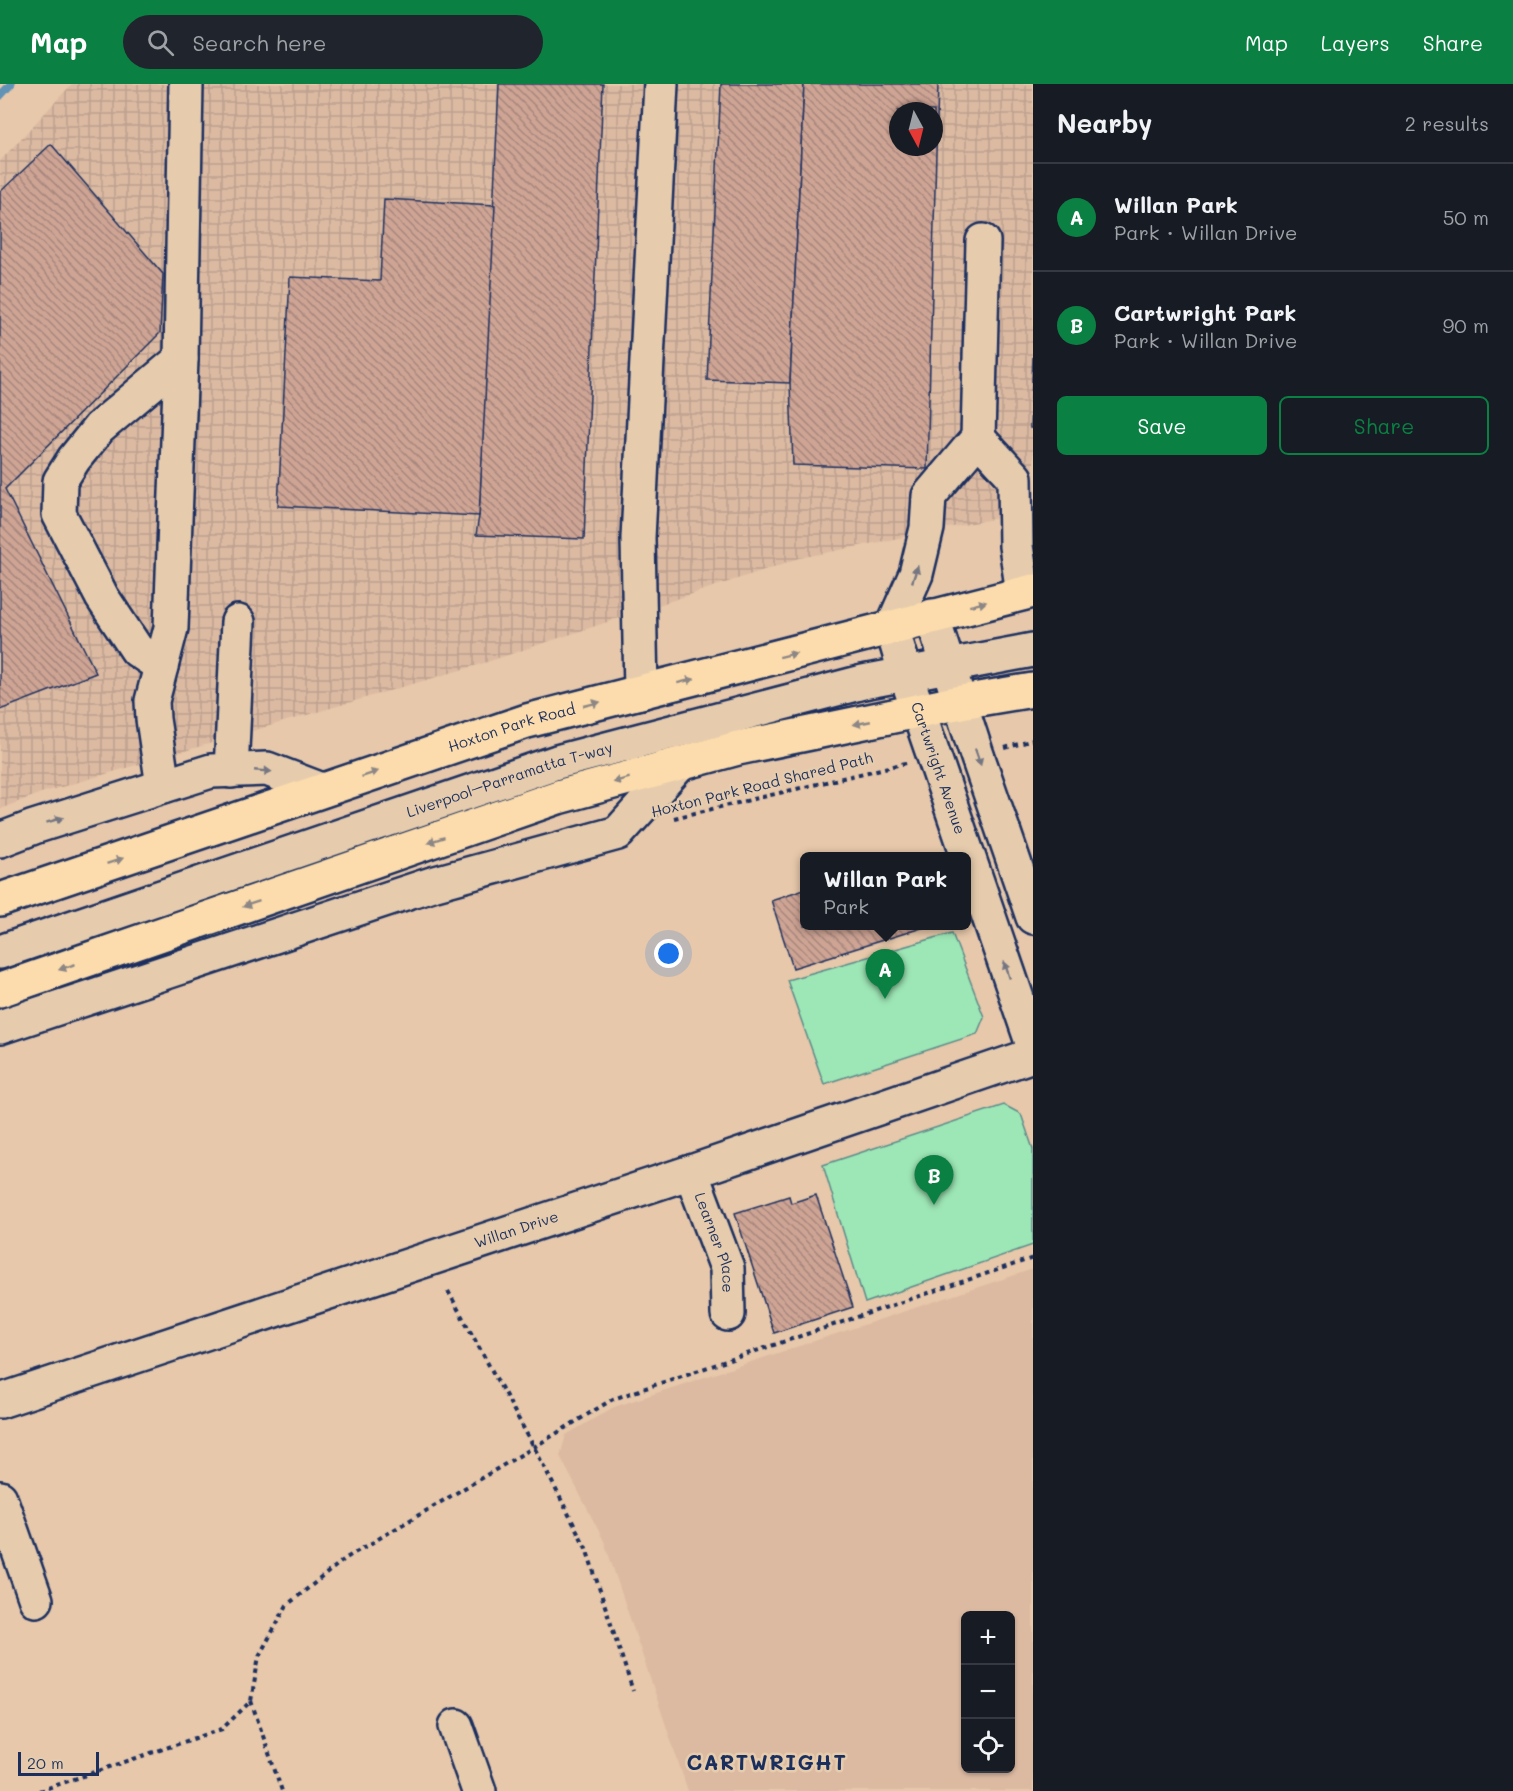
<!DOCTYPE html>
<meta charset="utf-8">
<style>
body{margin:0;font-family:Mali,sans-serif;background:#20242c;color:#f1f3f6}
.controls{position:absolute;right:18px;bottom:18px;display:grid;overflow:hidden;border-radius:9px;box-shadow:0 2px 4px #0004}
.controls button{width:54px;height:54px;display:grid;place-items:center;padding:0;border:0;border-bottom:2px solid #363941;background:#171b24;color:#f1f3f6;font:30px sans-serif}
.compass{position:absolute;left:889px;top:18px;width:54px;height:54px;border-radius:50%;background:#171b24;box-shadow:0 2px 4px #0004;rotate:173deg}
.scale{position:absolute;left:18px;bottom:15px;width:81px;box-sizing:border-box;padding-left:6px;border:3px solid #1b2f5e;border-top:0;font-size:16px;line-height:21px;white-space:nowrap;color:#1b2f5e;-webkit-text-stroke:4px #e6ccad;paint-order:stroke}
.you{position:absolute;left:669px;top:870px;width:21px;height:21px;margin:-15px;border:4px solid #fff;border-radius:50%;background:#1a73e8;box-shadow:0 0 0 9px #1a73e833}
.badge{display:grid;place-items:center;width:39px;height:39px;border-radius:50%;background:#0b8043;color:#fff;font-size:20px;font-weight:700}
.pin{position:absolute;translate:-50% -50px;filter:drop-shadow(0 2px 3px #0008)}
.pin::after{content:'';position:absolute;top:32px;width:21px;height:18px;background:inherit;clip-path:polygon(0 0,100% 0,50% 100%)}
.popup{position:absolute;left:800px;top:768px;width:171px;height:78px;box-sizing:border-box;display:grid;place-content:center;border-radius:9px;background:#171b24;filter:drop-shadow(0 2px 4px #0005);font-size:20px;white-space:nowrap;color:#9ea1a6}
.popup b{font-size:22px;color:#f1f3f6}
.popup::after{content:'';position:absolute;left:50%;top:100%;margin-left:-12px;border:12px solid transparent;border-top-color:#171b24}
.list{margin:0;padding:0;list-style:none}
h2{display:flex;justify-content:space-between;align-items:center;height:78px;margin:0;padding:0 24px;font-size:26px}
h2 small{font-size:20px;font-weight:400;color:#9ea1a6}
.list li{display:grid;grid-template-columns:39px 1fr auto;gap:18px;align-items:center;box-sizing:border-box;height:108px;padding:0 24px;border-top:2px solid #363941}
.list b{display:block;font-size:22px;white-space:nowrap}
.list p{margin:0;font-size:20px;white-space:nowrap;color:#9ea1a6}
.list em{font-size:20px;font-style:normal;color:#9ea1a6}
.actions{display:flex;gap:12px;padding:18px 24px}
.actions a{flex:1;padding:14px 0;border:2px solid #0b8043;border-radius:9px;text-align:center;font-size:21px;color:#0b8043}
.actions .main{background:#0b8043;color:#fff}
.icon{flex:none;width:33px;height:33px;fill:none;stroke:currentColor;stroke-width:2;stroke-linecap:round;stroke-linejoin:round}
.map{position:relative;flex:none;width:1033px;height:1707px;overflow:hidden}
header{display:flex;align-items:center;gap:36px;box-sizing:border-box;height:84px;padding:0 30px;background:#0b8043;color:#fff}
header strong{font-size:28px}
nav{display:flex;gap:33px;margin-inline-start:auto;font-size:21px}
.search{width:420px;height:54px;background:#20242c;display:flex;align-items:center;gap:15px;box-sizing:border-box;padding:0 21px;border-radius:33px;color:#9ea1a6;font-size:22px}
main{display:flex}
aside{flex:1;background:#171b24}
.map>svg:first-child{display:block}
</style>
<header>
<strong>Map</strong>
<div class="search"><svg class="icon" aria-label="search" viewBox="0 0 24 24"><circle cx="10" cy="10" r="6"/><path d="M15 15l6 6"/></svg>Search here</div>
<nav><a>Map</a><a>Layers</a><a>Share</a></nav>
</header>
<main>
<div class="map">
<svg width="1033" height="1707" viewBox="0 0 1033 1707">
<defs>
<pattern id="industrial-grid" width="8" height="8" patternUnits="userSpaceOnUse" patternTransform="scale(1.5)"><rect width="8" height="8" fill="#dcbaa2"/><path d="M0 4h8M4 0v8" fill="none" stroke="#bca08e"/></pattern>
<pattern id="building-back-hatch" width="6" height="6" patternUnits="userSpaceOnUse" patternTransform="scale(1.5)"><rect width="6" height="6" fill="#cea494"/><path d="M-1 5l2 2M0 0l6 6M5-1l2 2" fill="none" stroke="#a6867c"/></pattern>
</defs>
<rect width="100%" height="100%" fill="#e7c8aa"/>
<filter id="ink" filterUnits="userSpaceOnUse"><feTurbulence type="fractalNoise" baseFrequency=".0167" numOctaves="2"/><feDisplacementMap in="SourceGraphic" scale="12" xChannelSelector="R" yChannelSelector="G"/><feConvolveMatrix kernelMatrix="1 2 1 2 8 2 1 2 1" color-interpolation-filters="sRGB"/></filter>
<g filter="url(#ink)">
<path fill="#dcbaa2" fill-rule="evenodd" d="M1033,1185V1707H688L604,1457L560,1372L566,1351L614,1323ZM966,1532H1010V1684H966Z"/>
<path fill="url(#industrial-grid)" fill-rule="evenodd" d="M72,0H1033V427L800,474L481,580L41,709L0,725V77ZM898,27H934V63H898Z"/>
<g fill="#9de6b5" stroke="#5c8a8a" stroke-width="1.5">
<path d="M952,849L984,933L977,950L824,1000L787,896Z"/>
<path d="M1004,1021L1021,1030L1033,1065V1161L865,1219L823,1081Z"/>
</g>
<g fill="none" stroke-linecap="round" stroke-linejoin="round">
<path stroke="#6193b6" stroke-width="8" d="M0,12L11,0"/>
</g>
<g fill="url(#building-back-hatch)" stroke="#1b2f5e" stroke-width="1.5" fill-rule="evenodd">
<path d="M499,0H603L584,455L476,451L479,432Z"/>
<path d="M721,0H804L790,299L707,296Z"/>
<path d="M804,0H938L927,385L793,381L790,299ZM898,27H934V63H898Z"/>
<path d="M51,60L163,190L160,249L5,405L96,589L0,626V108Z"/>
<path d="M384,115L495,121L479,432L278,422L290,193L380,197Z"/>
<path d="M1033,272V344H1030Z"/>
<path d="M804,805V842H928L793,884L771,816Z"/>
<path d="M816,1111L853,1223L774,1249L735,1129L789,1112L791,1119Z"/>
</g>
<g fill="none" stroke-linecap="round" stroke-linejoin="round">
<defs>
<g id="minor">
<path d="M978,354L983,157"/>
<path id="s1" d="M1023,509L1016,462L1015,394L978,354L929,412L927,444L916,490L892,544L906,591L1033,961"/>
<path d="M932,532L976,668L1033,833"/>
<path d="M161,582L137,566L102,513L59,430L60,397L74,375L99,344L181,275"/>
<path d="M641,608L638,454L661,0"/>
<path d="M231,687L238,538"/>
<path d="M163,702L153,635L152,617L171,544L181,275L186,0"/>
<path d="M0,756L34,743L211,687L267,685L322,706"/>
<path id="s2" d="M0,868L557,678L863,598L1033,566"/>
<path d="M0,943L432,800L618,749L680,680"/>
<path id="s3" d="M691,1088L727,1184L728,1230"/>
<path id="s4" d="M0,1317L691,1088L1033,971"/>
<path d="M0,1414L36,1516"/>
<path d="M456,1642L479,1707"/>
</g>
<g id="major">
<path id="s5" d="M0,816L527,637L1033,507"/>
<path d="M0,906L558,713L738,664L961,618L1033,606"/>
</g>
</defs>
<use href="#minor" stroke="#1b2f5e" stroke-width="38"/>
<use href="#major" stroke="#1b2f5e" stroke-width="38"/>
<g stroke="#1b2f5e" stroke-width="4" stroke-dasharray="4.5 4.5" stroke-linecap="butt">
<path d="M1005,664L1033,656"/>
<path d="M674,734L906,679"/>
<path d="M448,1207L534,1363L586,1464L633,1607"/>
<path d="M251,1617L282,1707"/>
<path d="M39,1707L222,1645L251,1617L259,1572L287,1521L346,1474L534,1363L613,1315L1033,1174"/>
</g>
<use href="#minor" stroke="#e6ccad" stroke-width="33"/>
<use href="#major" stroke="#fcdcac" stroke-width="33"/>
</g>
<defs><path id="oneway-solid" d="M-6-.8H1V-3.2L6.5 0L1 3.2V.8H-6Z" transform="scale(1.5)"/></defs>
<g fill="#767682">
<use href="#oneway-solid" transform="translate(915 490) rotate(-71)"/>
<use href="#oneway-solid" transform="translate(978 673) rotate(71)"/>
<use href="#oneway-solid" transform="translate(263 687) rotate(5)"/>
<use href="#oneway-solid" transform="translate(55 736) rotate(-17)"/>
<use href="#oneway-solid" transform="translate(1007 886) rotate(-109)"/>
</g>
<g fill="#8c8685">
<use href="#oneway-solid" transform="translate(978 520) rotate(-14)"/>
<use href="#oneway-solid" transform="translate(788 571) rotate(-14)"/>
<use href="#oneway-solid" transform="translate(686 597) rotate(-14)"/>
<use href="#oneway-solid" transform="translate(592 620) rotate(-14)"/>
<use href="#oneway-solid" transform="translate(862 639) rotate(169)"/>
<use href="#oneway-solid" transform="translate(370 690) rotate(-19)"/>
<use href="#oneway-solid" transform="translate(621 696) rotate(165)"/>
<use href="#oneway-solid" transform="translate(436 756) rotate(161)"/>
<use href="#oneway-solid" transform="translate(115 777) rotate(-19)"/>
<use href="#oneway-solid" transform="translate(251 820) rotate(161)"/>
<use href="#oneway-solid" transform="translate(67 883) rotate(161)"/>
</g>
</g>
<g text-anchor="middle" stroke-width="5" stroke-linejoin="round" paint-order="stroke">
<g font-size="15" fill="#1b2f5e" stroke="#e6ccad">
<text dy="5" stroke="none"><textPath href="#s5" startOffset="540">Hoxton Park Road</textPath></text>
<text dy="5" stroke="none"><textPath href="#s1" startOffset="532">Cartwright Avenue</textPath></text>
<text dy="5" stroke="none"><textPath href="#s2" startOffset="538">Liverpool–Parramatta T-way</textPath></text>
<text transform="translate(762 701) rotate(-14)" y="5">Hoxton Park Road Shared Path</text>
<text dy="5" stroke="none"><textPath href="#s4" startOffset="544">Willan Drive</textPath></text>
<text dy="5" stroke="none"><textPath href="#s3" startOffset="75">Learner Place</textPath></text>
</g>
<g font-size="21" font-weight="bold" letter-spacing="1.5" fill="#1b2f5e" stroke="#e6ccad">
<text x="767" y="1686">CARTWRIGHT</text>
</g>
</g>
</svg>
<div class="controls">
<button>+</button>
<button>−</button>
<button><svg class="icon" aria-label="locate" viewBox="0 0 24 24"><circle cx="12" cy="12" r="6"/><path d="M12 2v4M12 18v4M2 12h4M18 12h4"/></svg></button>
</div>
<svg class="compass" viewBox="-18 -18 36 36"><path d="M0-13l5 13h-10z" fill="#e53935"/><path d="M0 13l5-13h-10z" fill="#9ea1a6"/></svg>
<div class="scale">20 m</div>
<div class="you"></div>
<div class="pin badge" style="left:885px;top:915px">A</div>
<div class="popup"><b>Willan Park</b>Park</div>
<div class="pin badge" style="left:934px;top:1121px">B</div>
</div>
<aside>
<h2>Nearby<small>2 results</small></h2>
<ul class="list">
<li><span class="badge">A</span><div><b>Willan Park</b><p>Park · Willan Drive</p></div><em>50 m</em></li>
<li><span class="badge">B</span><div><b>Cartwright Park</b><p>Park · Willan Drive</p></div><em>90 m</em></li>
</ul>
<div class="actions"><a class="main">Save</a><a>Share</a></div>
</aside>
</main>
